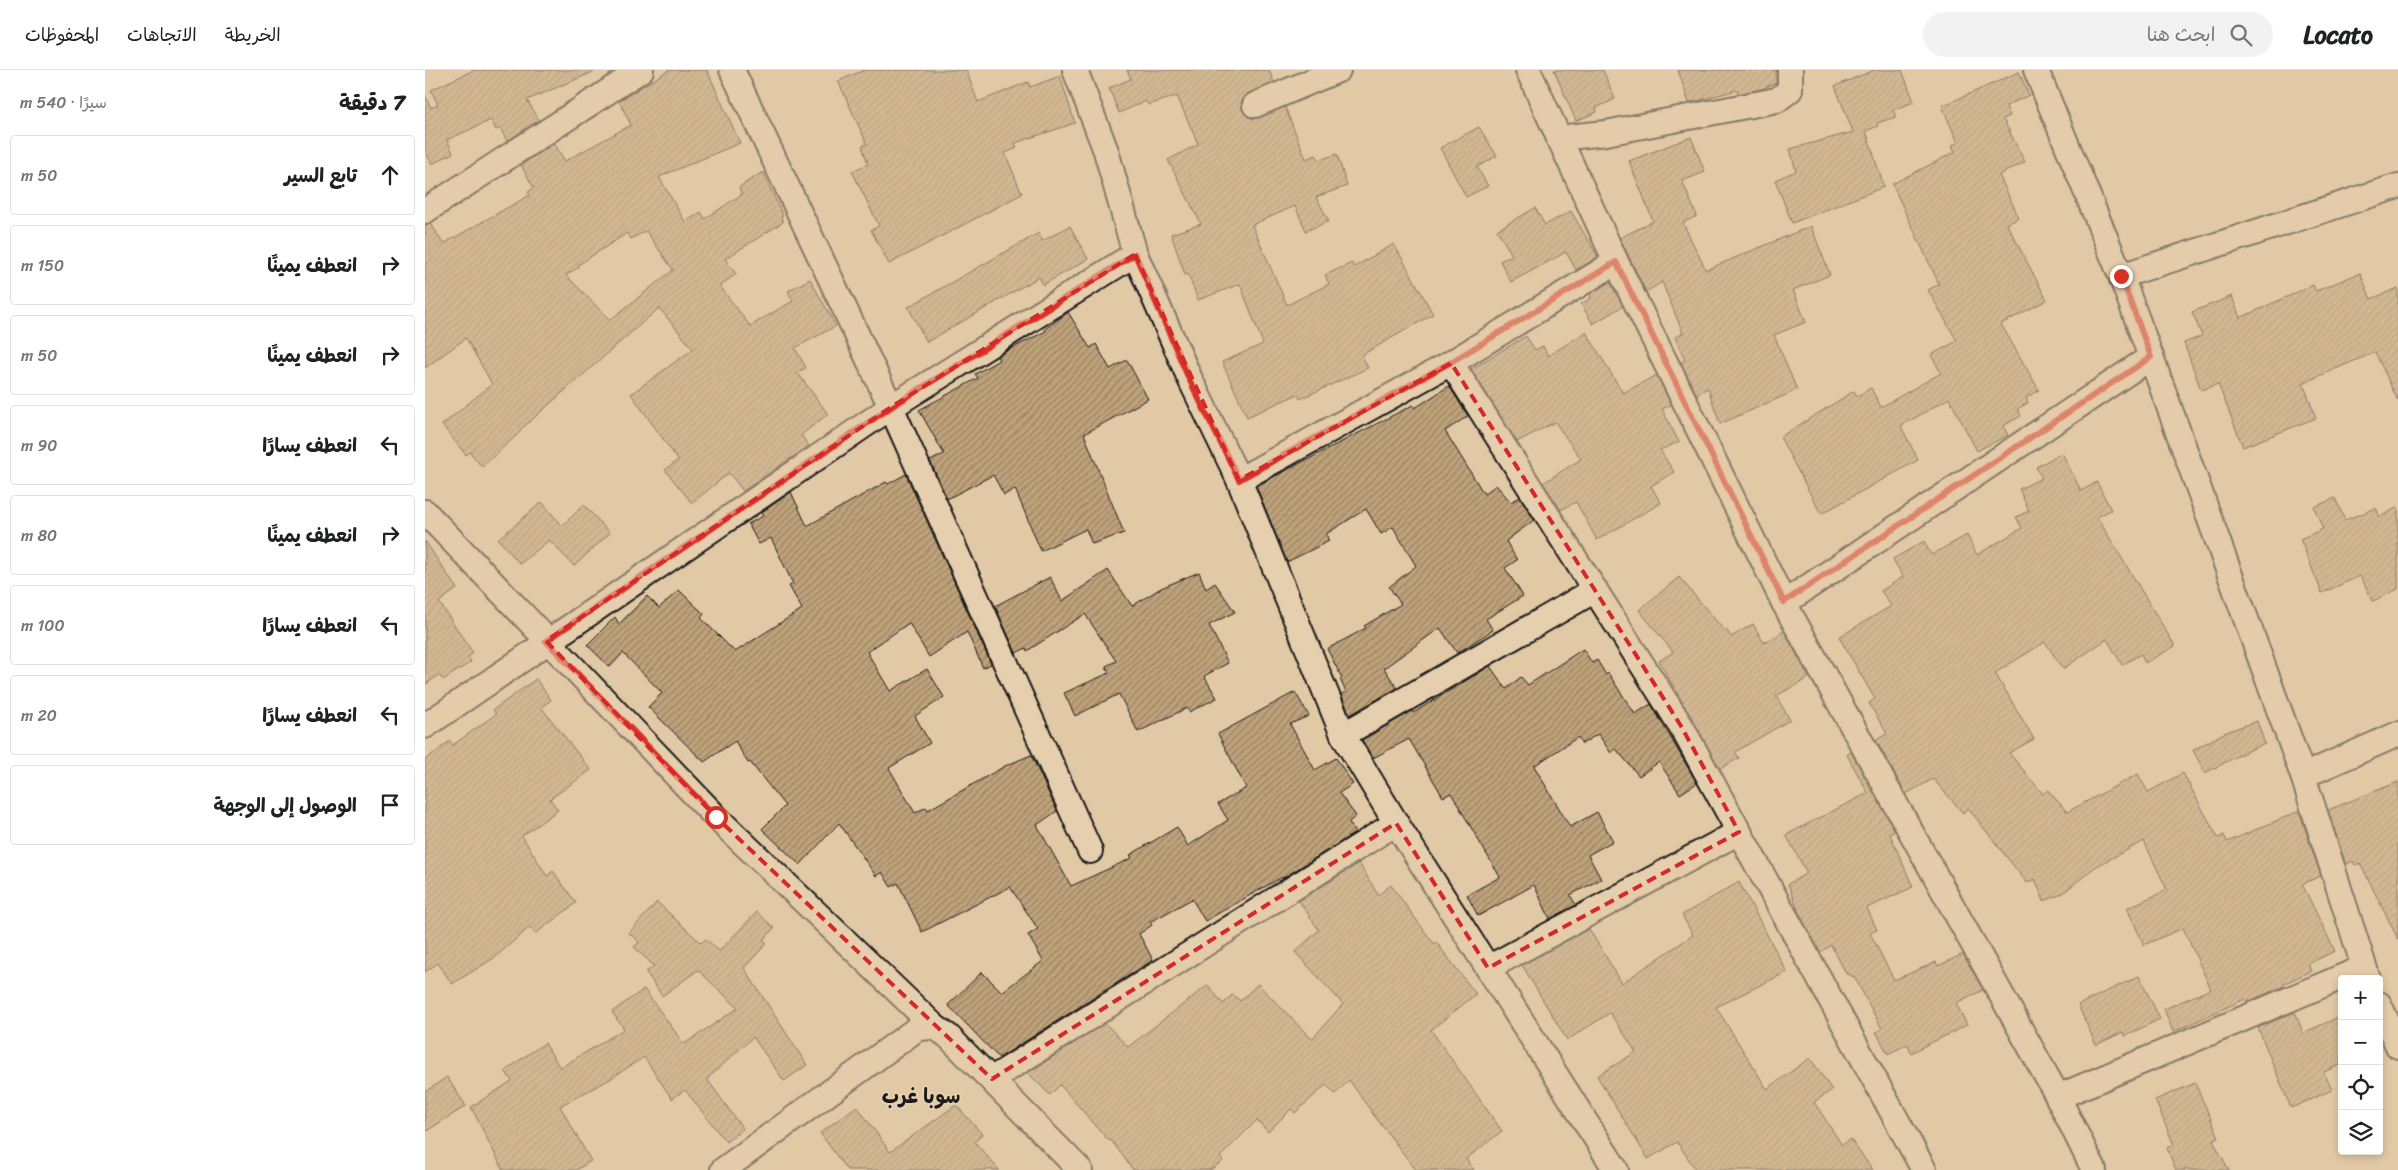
<!DOCTYPE html>
<html lang="ar">
<meta charset="utf-8">
<style>
body{margin:0;font-family:Sriracha,"Playpen Sans Arabic",sans-serif;background:#f2f2f2;color:#202124;direction:rtl}
.controls{position:absolute;right:15px;bottom:15px;display:grid;overflow:hidden;border-radius:5px;box-shadow:0 2px 8px #0003}
.controls button{width:45px;height:45px;display:grid;place-items:center;padding:0;border:0;border-bottom:1px solid #e0e0e0;background:#fff;color:#202124;font:25px sans-serif}
.stop{position:absolute;width:15px;height:15px;margin:-11px;border:4px solid #d93025;border-radius:50%;background:#fff}
.stop.end{background:#d93025;border-color:#fff;box-shadow:0 1px 5px #0008}
.list{margin:0;padding:0;list-style:none}
h2{display:flex;justify-content:space-between;align-items:center;height:65px;margin:0;padding:0 20px;font-size:21px}
h2 small{font-size:16px;font-weight:400;color:#757577}
.list li{display:grid;grid-template-columns:32px 1fr auto;gap:15px;align-items:center;box-sizing:border-box;height:80px;margin:0 10px 10px;padding:0 10px;border:1px solid #e0e0e0;border-radius:5px}
.list b{display:block;font-size:19px;white-space:nowrap}
.list em{font-size:16px;font-style:normal;color:#757577}
.icon{flex:none;width:28px;height:28px;fill:none;stroke:currentColor;stroke-width:2;stroke-linecap:round;stroke-linejoin:round}
.map{position:relative;flex:none;width:1973px;height:1100px;overflow:hidden;direction:ltr}
header{display:flex;align-items:center;gap:30px;box-sizing:border-box;height:70px;padding:0 25px;background:#fff;border-bottom:1px solid #e0e0e0}
header strong{font-size:24px}
nav{display:flex;gap:28px;margin-inline-start:auto;font-size:18px}
.search{width:350px;height:45px;background:#f2f2f2;display:flex;align-items:center;gap:12px;box-sizing:border-box;padding:0 18px;border-radius:28px;color:#757577;font-size:19px}
main{display:flex}
aside{flex:1;background:#fff}
.map>svg:first-child{display:block}
</style>
<header>
<strong>Locato</strong>
<div class="search"><svg class="icon" aria-label="search" viewBox="0 0 24 24"><circle cx="10" cy="10" r="6"/><path d="M15 15l6 6"/></svg>ابحث هنا</div>
<nav><a>الخريطة</a><a>الاتجاهات</a><a>المحفوظات</a></nav>
</header>
<main>
<div class="map">
<svg width="1973" height="1100" viewBox="0 0 1973 1100">
<defs>
<pattern id="building-hatch" width="6" height="6" patternUnits="userSpaceOnUse" patternTransform="scale(1.25)"><rect width="6" height="6" fill="#bea27a"/><path d="M-1 1l2-2M0 6l6-6M5 7l2-2" fill="none" stroke="#9a8363"/></pattern>
</defs>
<rect width="100%" height="100%" fill="#e2c9a6"/>
<filter id="ink" filterUnits="userSpaceOnUse"><feTurbulence type="fractalNoise" baseFrequency=".02" numOctaves="2"/><feDisplacementMap in="SourceGraphic" scale="10" xChannelSelector="R" yChannelSelector="G"/><feConvolveMatrix kernelMatrix="1 2 1 2 8 2 1 2 1" color-interpolation-filters="sRGB"/></filter>
<g filter="url(#ink)">
<g fill="url(#building-hatch)" stroke="#1c1c1c" fill-rule="evenodd">
<path d="M49,0H173L102,30L114,50L82,71L75,58L71,60L66,50L22,70L28,83L7,94L0,81V25L6,38L13,35L6,20Z"/>
<path d="M244,0H282L315,73L234,107L260,152L276,142L280,149L317,124L314,117L338,102L358,146L356,147L358,152L300,189L311,204L295,216L325,256L368,231L363,221L385,209L411,256L370,278L381,298L372,302L403,344L376,365L384,376L318,421L304,403L267,433L240,400L253,390L206,324L268,279L234,238L95,360L96,361L57,397L45,382L41,385L17,355L67,314L41,268L0,298V155L6,153L18,174L105,125L103,122L109,118L96,95L129,73L140,91L206,55L194,31ZM221,161L248,200L185,250L141,205L154,197L153,195L202,163L206,169Z"/>
<path d="M440,0H541L553,32L603,12L605,17L635,6L650,53L590,73L592,78L580,83L597,124L464,194L446,160L454,156L427,101L443,94L437,76L442,74L413,11Z"/>
<path d="M702,0H844L849,12L819,26L816,33L818,41L822,46L829,49L860,37L881,89L891,85L894,90L912,84L922,116L891,127L904,151L881,161L870,136L827,155L862,235L904,214L900,205L927,193L929,197L969,174L1008,244L937,285L943,298L875,329L873,324L822,347L797,292L838,274L815,214L773,230L763,204L760,205L746,164L776,154L743,90L773,74L752,26L723,35L721,31L694,43L684,18L706,9Z"/>
<path d="M1129,0H1178L1190,29L1171,38L1172,42L1151,51Z"/>
<path d="M1253,0H1351V13L1336,19L1313,24L1312,20L1264,33Z"/>
<path d="M1450,0H1477L1489,32L1468,40L1471,47L1452,53L1453,56L1441,61L1459,117L1367,153L1350,110L1371,101L1365,79L1428,62L1410,16Z"/>
<path d="M1594,2L1604,25L1581,36L1585,46L1578,49L1600,92L1574,105L1594,148L1582,154L1622,230L1576,254L1614,320L1601,328L1603,333L1592,339L1596,346L1578,356L1583,365L1552,381L1524,328L1476,356L1493,390L1396,444L1355,367L1429,321L1432,326L1446,318L1456,337L1516,303L1506,285L1532,271L1503,220L1514,214L1467,114L1530,82L1527,75L1533,73L1517,36Z"/>
<path d="M1054,57L1072,86L1052,97L1063,116L1041,127L1015,78Z"/>
<path d="M1266,67L1280,102L1257,111L1272,146L1258,153L1281,200L1386,156L1405,205L1368,220L1381,252L1349,265L1372,320L1295,354L1283,318L1271,324L1256,292L1260,290L1250,267L1258,263L1237,212L1221,222L1195,168L1228,151L1204,91Z"/>
<path d="M1110,138L1120,155L1146,141L1173,187L1151,200L1141,182L1086,212L1075,191L1087,185L1072,160Z"/>
<path d="M645,156L663,189L618,215L614,207L502,272L483,237L614,163L617,171Z"/>
<path d="M1935,203L1946,229L1973,218V331L1950,282L1878,313L1891,348L1818,377L1793,314L1776,320L1759,273L1777,266L1767,242L1807,226L1815,248L1888,215L1891,221Z"/>
<path d="M1185,212L1198,236L1168,254L1156,234L1166,228L1165,224Z"/>
<path d="M643,242L665,278L671,274L685,299L702,290L723,329L659,364L699,463L667,474L661,459L616,481L590,419L579,425L568,405L522,429L505,391L519,384L494,340L553,308L550,304L574,290L572,286L621,261L620,259Z"/>
<path d="M1161,262L1198,323L1232,305L1246,335L1237,339L1254,372L1235,380L1249,402L1226,416L1236,433L1172,470L1151,432L1136,440L1118,413L1156,389L1130,352L1092,372L1046,299L1101,266L1110,280L1118,276L1123,286Z"/>
<path d="M1024,316L1043,346L1020,361L1059,424L1071,415L1086,432L1095,427L1109,450L1081,471L1092,490L1080,498L1098,526L1061,549L1068,560L1032,583L1015,558L959,598L972,618L925,645L916,624L921,622L915,609L917,608L902,579L941,558L939,556L976,534L964,517L991,496L968,457L956,464L941,439L901,464L904,471L862,492L831,416L988,335L990,338Z"/>
<path d="M1637,383L1656,421L1672,412L1686,440L1672,447L1750,576L1720,593L1716,584L1697,595L1682,569L1638,599L1620,572L1570,603L1609,669L1584,683L1618,724L1623,720L1642,742L1713,704L1723,722L1758,703L1793,768L1799,765L1802,772L1874,741L1896,806L1877,814L1910,881L1883,894L1886,901L1858,914L1859,916L1822,932L1820,929L1748,962L1739,939L1786,919L1758,858L1719,875L1702,838L1742,820L1719,771L1670,797L1637,824L1619,831L1610,809L1602,813L1543,738L1538,743L1508,709L1481,724L1451,670L1462,664L1444,633L1450,629L1414,567L1466,536L1456,521L1478,507L1468,489L1499,471L1506,485L1542,465L1552,485L1597,458L1591,447L1604,441L1594,419L1617,408L1611,397Z"/>
<path d="M481,404L566,594L558,598L542,562L504,587L484,553L442,582L465,621L502,599L519,627L490,646L505,673L464,698L490,743L501,737L503,740L580,696L606,685L632,741L612,755L646,816L707,788L705,785L752,757L763,776L803,750L793,734L821,718L793,664L870,622L884,646L865,654L890,700L911,688L928,714L914,723L931,746L924,752L930,763L858,808L857,807L780,851L767,829L725,852L727,855L714,864L728,890L574,988L523,935L557,902L577,922L618,891L603,865L613,859L585,817L497,862L473,813L466,817L457,802L451,806L414,753L375,795L337,759L360,736L325,692L323,693L310,671L279,692L223,637L237,623L198,583L185,597L162,575L190,547L194,554L222,526L234,538L254,520L279,544L276,548L310,582L377,539L364,516L368,514L346,468L334,474L323,454L338,446L336,443L366,422L382,456L461,412L463,414Z"/>
<path d="M1910,428L1920,450L1951,438L1955,447L1973,437V519L1948,531L1935,506L1897,523L1875,469L1898,459L1889,437Z"/>
<path d="M117,432L137,456L159,435L185,463L149,496L124,470L95,494L73,469Z"/>
<path d="M0,471L32,519L14,532L48,583L43,587L46,592L18,610L14,605L0,615Z"/>
<path d="M683,500L707,536L736,518L774,502L781,519L790,513L810,542L784,555L803,593L779,606L792,628L764,642L762,638L713,662L694,624L650,646L639,623L684,603L681,596L691,591L660,544L602,581L601,578L591,583L570,536L625,507L637,531Z"/>
<path d="M1254,507L1299,560L1301,559L1306,567L1328,554L1339,573L1359,561L1384,608L1351,626L1365,650L1310,682L1314,688L1295,699L1234,591L1248,582L1214,540Z"/>
<path d="M1158,579L1167,593L1172,590L1181,605L1183,603L1210,644L1226,634L1272,713L1255,724L1234,692L1214,706L1191,679L1186,683L1173,664L1157,674L1153,667L1109,696L1145,757L1172,742L1188,771L1163,785L1176,809L1145,825L1151,835L1125,849L1109,815L1053,846L1042,825L1075,807L1026,723L1018,727L984,669L948,688L937,670L987,641L988,643L1065,596L1081,619L1096,607L1103,615Z"/>
<path d="M111,609L126,630L116,637L166,700L125,729L133,740L97,766L122,806L128,801L151,833L110,864L105,857L69,888L27,914L13,893L0,902V690L25,671L28,675L71,644L68,640Z"/>
<path d="M1832,651L1840,674L1822,681L1780,703L1768,680L1801,662Z"/>
<path d="M1426,682L1470,761L1465,764L1488,817L1442,838L1452,860L1445,863L1469,910L1511,892L1513,896L1538,884L1558,920L1531,933L1542,955L1486,983L1483,974L1463,984L1451,962L1457,959L1429,906L1427,907L1425,904L1422,905L1406,875L1395,882L1374,843L1363,814L1382,803L1361,765L1443,723L1422,685Z"/>
<path d="M1973,712V869L1935,793L1930,795L1928,791L1921,795L1903,740Z"/>
<path d="M934,793L953,825L966,815L1009,874L1011,872L1051,924L1006,960L1077,1061L1041,1089L1049,1100H991L948,1044L924,1010L910,1024L901,1015L870,1043L866,1039L843,1062L832,1050L795,1087L798,1091L785,1100H708L686,1070L684,1071L635,1015L625,1025L603,1003L680,953L703,977L783,915L798,934L808,924L815,931L833,914L887,969L918,934L870,882L894,860L874,831Z"/>
<path d="M1314,812L1362,902L1291,937L1342,1019L1385,988L1407,1020L1389,1032L1417,1075L1425,1069L1448,1100H1271L1252,1072L1223,1089L1172,1006L1211,982L1185,943L1142,970L1097,895L1164,859L1197,913L1268,865L1257,845Z"/>
<path d="M232,832L276,873L281,869L294,881L332,842L349,858L338,870L342,873L319,898L382,995L359,1011L328,967L282,1009L318,1059L301,1072L260,1020L247,1029L219,987L185,1009L135,1036L166,1091L151,1100H78L46,1037L87,1011L80,1001L99,987L120,973L135,998L199,959L187,942L219,919L259,974L313,938L273,900L237,926L221,902L229,896L209,877L214,872L204,863Z"/>
<path d="M1714,906L1735,949L1700,966L1698,962L1671,975L1653,935Z"/>
<path d="M1870,942L1878,963L1914,947L1917,952V994L1899,1002L1907,1020L1866,1038L1833,958Z"/>
<path d="M22,1007L41,1036L0,1062V1022Z"/>
<path d="M1770,1013L1794,1067L1788,1070L1804,1100H1751L1742,1078L1749,1075L1730,1030Z"/>
<path d="M531,1035L557,1064L550,1072L574,1100H422L395,1063L432,1036L465,1082Z"/>
</g>
<g fill="none" stroke-linecap="round" stroke-linejoin="round">
<defs>
<g id="street">
<path d="M307,0L466,337L665,781"/>
<path d="M650,0L681,81L710,184L765,309L814,410L918,665L971,753L1191,1100"/>
<path d="M1103,0L1191,192L1359,533L1633,1027L1669,1100"/>
<path d="M1611,0L1696,206L1726,287L1878,706L1943,909"/>
<path d="M830,35L913,0"/>
<path d="M1133,68L1181,63L1352,30L1365,20V0"/>
<path d="M0,141L216,0"/>
<path d="M1696,206L1973,116"/>
<path d="M1026,293L1256,656L1499,1100"/>
<path d="M814,410L1026,293L1191,192"/>
<path d="M0,442L291,747L510,957L523,966L655,1100"/>
<path d="M1359,533L1726,287"/>
<path d="M0,656L466,337L710,184"/>
<path d="M918,665L1170,520"/>
<path d="M1878,706L1973,664"/>
<path d="M1063,898L1314,762"/>
<path d="M1954,934L1973,976"/>
<path d="M567,1009L971,753"/>
<path d="M1633,1027L1938,898"/>
<path d="M298,1100L493,958L510,957"/>
</g>
</defs>
<use href="#street" stroke="#1c1c1c" stroke-width="28"/>
<use href="#street" stroke="#e6cfaf" stroke-width="24"/>
</g>
</g>
<g fill="none" stroke-linecap="round" stroke-linejoin="round" filter="url(#ink)">
<path stroke="#d93025" stroke-width="6" d="M291,747L121,571L466,337L710,184L764,309L814,410L1026,292L1191,192L1359,532L1726,287L1696,206"/>
</g>
<path d="M0 0H1973V1100H0ZM710,184L814,410L1026,293L1256,656L1314,762L1063,898L971,753L567,1009L291,747L121,571L466,337Z" fill="#e2c9a6" fill-opacity=".55" fill-rule="evenodd"/>
<path fill="none" stroke="#d62828" stroke-width="4" stroke-dasharray="10 6" stroke-linejoin="round" d="M710,184L814,410L1026,293L1256,656L1314,762L1063,898L971,753L567,1009L291,747L121,571L466,337Z"/>
<g text-anchor="middle" stroke-width="4" stroke-linejoin="round" paint-order="stroke">
<g font-size="20" font-weight="bold" fill="#1c1c1c" stroke="#e6cfaf">
<text x="496" y="1033">سوبا غرب</text>
</g>
</g>
</svg>
<div class="controls">
<button>+</button>
<button>−</button>
<button><svg class="icon" aria-label="locate" viewBox="0 0 24 24"><circle cx="12" cy="12" r="6"/><path d="M12 2v4M12 18v4M2 12h4M18 12h4"/></svg></button>
<button><svg class="icon" aria-label="layers" viewBox="0 0 24 24"><path d="M12 4l9 5-9 5-9-5zM3 14l9 5 9-5"/></svg></button>
</div>
<div class="stop" style="left:291px;top:747px"></div>
<div class="stop end" style="left:1696px;top:206px"></div>
</div>
<aside>
<h2>7 دقيقة<small>سيرًا · 540 m</small></h2>
<ul class="list">
<li><svg class="icon" aria-label="ahead" viewBox="0 0 24 24"><path d="M12 20V5M6 11l6-6 6 6"/></svg><div><b>تابع السير</b></div><em>50 m</em></li>
<li><svg class="icon" aria-label="right" viewBox="0 0 24 24"><path d="M7 20v-9h11M14 6l5 5-5 5"/></svg><div><b>انعطف يمينًا</b></div><em>150 m</em></li>
<li><svg class="icon" aria-label="right" viewBox="0 0 24 24"><path d="M7 20v-9h11M14 6l5 5-5 5"/></svg><div><b>انعطف يمينًا</b></div><em>50 m</em></li>
<li><svg class="icon" aria-label="left" viewBox="0 0 24 24"><path d="M17 20v-9H6M10 6l-5 5 5 5"/></svg><div><b>انعطف يسارًا</b></div><em>90 m</em></li>
<li><svg class="icon" aria-label="right" viewBox="0 0 24 24"><path d="M7 20v-9h11M14 6l5 5-5 5"/></svg><div><b>انعطف يمينًا</b></div><em>80 m</em></li>
<li><svg class="icon" aria-label="left" viewBox="0 0 24 24"><path d="M17 20v-9H6M10 6l-5 5 5 5"/></svg><div><b>انعطف يسارًا</b></div><em>100 m</em></li>
<li><svg class="icon" aria-label="left" viewBox="0 0 24 24"><path d="M17 20v-9H6M10 6l-5 5 5 5"/></svg><div><b>انعطف يسارًا</b></div><em>20 m</em></li>
<li><svg class="icon" aria-label="arrive" viewBox="0 0 24 24"><path d="M6 21V4h12l-3 4 3 4H6"/></svg><div><b>الوصول إلى الوجهة</b></div></li>
</ul>
</aside>
</main>
